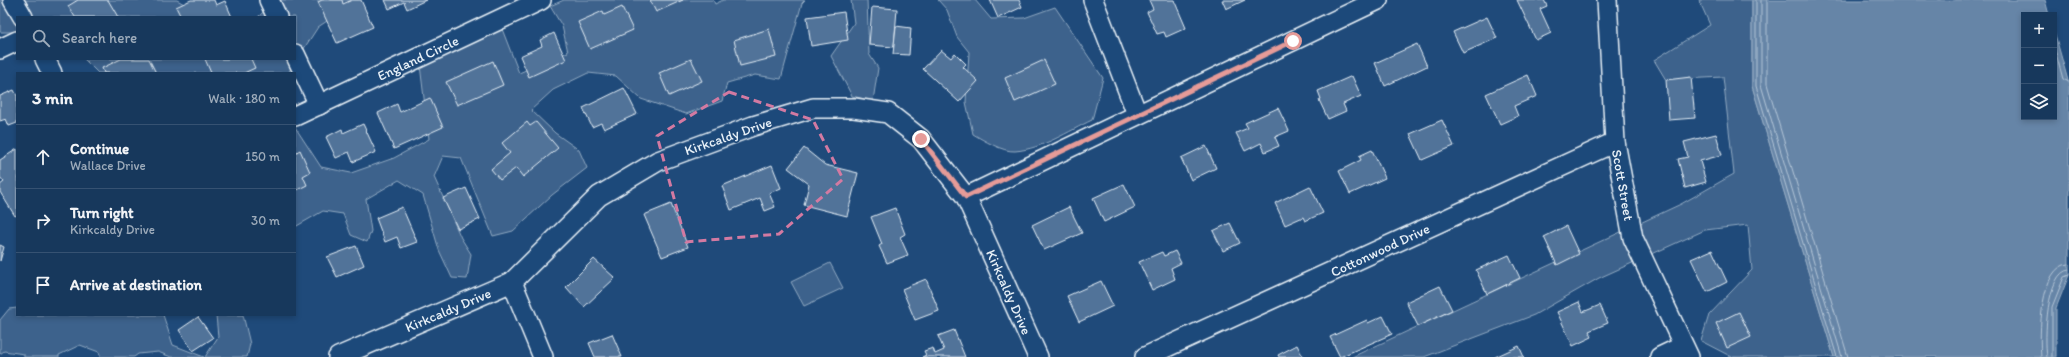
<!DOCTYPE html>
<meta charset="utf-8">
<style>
body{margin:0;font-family:Itim,sans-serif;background:#203f62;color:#f1f3f6}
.controls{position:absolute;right:12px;top:12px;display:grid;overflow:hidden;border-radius:0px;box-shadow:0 2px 6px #0003}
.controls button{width:36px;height:36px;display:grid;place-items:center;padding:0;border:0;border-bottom:1px solid #365272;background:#17385c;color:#f1f3f6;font:20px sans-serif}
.stop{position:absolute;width:12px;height:12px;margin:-9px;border:3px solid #e69b98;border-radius:50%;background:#fff}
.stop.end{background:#e69b98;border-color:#fff;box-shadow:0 1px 4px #0008}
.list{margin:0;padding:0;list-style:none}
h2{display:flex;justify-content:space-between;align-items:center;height:52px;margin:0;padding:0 16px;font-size:17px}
h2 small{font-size:13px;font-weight:400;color:#9eacbb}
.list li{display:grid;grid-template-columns:26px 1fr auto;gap:12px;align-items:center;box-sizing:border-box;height:64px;padding:0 16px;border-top:1px solid #365272}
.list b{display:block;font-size:15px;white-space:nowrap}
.list p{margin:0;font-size:13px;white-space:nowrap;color:#9eacbb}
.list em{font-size:13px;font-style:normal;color:#9eacbb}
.icon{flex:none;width:22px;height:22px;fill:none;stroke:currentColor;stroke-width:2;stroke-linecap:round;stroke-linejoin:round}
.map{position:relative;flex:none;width:2069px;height:357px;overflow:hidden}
.search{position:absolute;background:#17385c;box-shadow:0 2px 6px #0003;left:16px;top:16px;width:280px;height:44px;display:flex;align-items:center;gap:10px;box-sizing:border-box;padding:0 14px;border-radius:0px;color:#9eacbb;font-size:15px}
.panel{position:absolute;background:#17385c;box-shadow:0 2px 6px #0003;left:16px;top:72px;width:280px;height:244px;border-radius:0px}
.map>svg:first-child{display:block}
</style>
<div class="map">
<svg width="2069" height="357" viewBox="0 0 2069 357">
<rect width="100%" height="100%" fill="#1f4a7a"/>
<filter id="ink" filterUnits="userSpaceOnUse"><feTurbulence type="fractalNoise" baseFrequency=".025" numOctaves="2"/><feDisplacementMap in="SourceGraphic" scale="8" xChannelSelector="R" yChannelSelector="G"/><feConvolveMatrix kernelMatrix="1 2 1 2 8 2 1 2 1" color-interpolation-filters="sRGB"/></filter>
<g filter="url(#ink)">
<g fill="#3c628c" stroke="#92aac2">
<path d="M0,0H177L207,17H17V32H0Z"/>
<path d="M276,0H359L318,27L288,73H98L84,59H295V17H258Z"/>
<path d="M564,0H713L715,4L723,0H805L802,3L781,79L755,75L727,83L722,101L686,114L641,99L616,76L588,73L553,90L531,110L555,133L579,150L587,168L552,195L513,231L493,236L461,158L443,156L434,177L461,238L471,254L467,279L452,278L439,250L423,195L399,180L366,199L371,231L367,242L351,235L343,214L323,211L295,227V127L321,167L351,173L394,158L429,139L420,65L502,29L519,73L568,52L562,26L550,6Z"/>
<path d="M851,0H867L869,54L878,68L873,101L852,96L831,56L854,23Z"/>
<path d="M938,0H975L991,19L1024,18L1055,7L1103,78L1092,120C1069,131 1042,149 1015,151C1003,152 983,140 973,134L966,102L969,52L957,37L947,10Z"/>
<path d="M1699,0H1752V86L1834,357H1732L1701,341L1709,315L1752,270L1748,225L1705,230L1599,278L1534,315L1424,357H1352L1681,204L1734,174L1723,77L1666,80L1654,60L1710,25Z"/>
<path d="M830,263L843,288L804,306L791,282Z"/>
<path d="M17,308V315H163L173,345L204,357H171L158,352L138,354L134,357H101L99,352L80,345L59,355V357H24V354L4,351L0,354V320L9,309Z"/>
<path d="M216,315H243L250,344L247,357H205L218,337Z"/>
</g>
<path fill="#6685a7" stroke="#9ab0c7" d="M1752,0H2045L2049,15H2024V117H2054V31L2069,84V275L2056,308V357H1834L1752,86Z"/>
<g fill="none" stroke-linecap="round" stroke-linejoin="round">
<g stroke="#b4c6d8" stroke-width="1">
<path d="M1756,0V86L1837,357"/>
<path d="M1761,0V85L1842,357"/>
<path d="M1767,0V84L1848,357"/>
<path d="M2054,46L2063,79L2069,82"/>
<path d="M2041,357C2039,336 2039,265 2069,264"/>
<path d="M2047,357C2044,340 2046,271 2069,270"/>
<path d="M2052,357V307L2064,277L2069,275"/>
</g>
</g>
<g fill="#517399" stroke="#e8f1f8">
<path d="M78,0H108L118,17H75L68,6Z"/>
<path d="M191,0H214L216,5L225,1L232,17H181L176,7Z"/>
<path d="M322,0H342L343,4L352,0H361L373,27L337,43L318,2Z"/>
<path d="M385,0H426L407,9L404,2L389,9Z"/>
<path d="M650,0H683L656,12Z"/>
<path d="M990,0H1019L1022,7L998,18Z"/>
<path d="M1149,0H1174L1186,28L1166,37L1164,32L1157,34L1147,12L1153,9Z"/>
<path d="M1222,0H1245L1226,9Z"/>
<path d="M1517,0H1544L1547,6L1540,9L1551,33L1536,40Z"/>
<path d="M622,7L633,30L590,49L578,22L603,11L604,15Z"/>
<path d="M872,7L897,9L894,47L869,45Z"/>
<path d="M844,12L848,40L811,46L807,17Z"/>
<path d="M1487,17L1497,38L1463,53L1453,32Z"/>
<path d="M896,26L911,28L909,55L893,54Z"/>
<path d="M769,29L776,57L740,66L734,40Z"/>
<path d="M554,33L566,60L529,77L520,56L542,46L540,40Z"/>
<path d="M1417,44L1427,66L1385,86L1375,63Z"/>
<path d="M941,50L951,58L955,53L966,64L963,67L978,81L959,102L923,69Z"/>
<path d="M121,59H149L156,73H104L102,68Z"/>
<path d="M205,59H251L255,68L244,73H211Z"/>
<path d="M691,59L702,81L669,96L659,73Z"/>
<path d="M1044,60L1055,84L1015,102L1005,78Z"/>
<path d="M493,61L503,85L457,105L446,82Z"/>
<path d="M1528,75L1537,96L1514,106L1518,116L1500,124L1486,94Z"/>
<path d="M1352,76L1361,96L1343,104L1346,111L1328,119L1319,100L1321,99L1318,91Z"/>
<path d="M1691,77L1695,118L1669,120L1666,80Z"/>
<path d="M624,88L637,114L604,129L601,123L592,127L583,108Z"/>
<path d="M14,90L17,96V123L9,126L6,119L0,121V96Z"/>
<path d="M430,98L443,127L394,149L378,113L397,104L400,112Z"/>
<path d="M1278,108L1289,131L1275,137L1279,146L1265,152L1261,143L1245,151L1236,133L1248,128L1245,123Z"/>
<path d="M1442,120L1454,146L1422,160L1410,134Z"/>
<path d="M527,122L530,126L536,122L558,148L523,177L516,168L500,180L491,169L510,153L502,143Z"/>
<path d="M363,124L376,152L353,162L349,152L336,158L326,137L342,129L343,133Z"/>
<path d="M1716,134L1722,155L1700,161L1706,182L1685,188L1678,159L1688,157L1684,142Z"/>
<path d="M1206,146L1216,168L1191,180L1181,158Z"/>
<path d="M804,148L825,165L858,173L847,216L804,205L809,184L788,168Z"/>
<path d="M17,149V215L15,216L0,192V185L4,182L0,177V160Z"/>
<path d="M300,150L310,172L303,176L307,185L295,191V153Z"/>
<path d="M1372,150L1385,178L1350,194L1339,171L1361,160L1359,156Z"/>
<path d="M772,165L781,188L769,193L775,207L765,211L760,198L731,210L722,186Z"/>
<path d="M1124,184L1135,207L1104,222L1093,198Z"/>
<path d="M1310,186L1323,213L1305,221L1303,217L1285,225L1275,203Z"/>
<path d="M466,188L480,219L458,229L443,198Z"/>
<path d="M671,204L688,247L662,257L644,215Z"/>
<path d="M402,207L417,242L401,248L397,237L385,242L376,218Z"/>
<path d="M1069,207L1082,233L1044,250L1032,225Z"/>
<path d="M895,208L905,234L900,237L908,255L887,263L879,246L882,244L871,217Z"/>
<path d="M1230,223L1240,243L1223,251L1213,231Z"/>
<path d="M1566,226L1579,254L1557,265L1544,237Z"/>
<path d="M0,245L4,247L0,261Z"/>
<path d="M356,246L364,265L337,277L327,257Z"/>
<path d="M1712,250L1727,282L1707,292L1691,259Z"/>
<path d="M1175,251L1181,263L1171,268L1175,279L1152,290L1139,262L1162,252L1164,256Z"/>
<path d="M1509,255L1520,278L1487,294L1476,270Z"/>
<path d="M594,259L615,278L584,307L566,287Z"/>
<path d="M926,279L939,311L915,320L902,289Z"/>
<path d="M1101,281L1113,306L1079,322L1067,296Z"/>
<path d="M1440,286L1452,310L1418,326L1406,302Z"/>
<path d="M1579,302L1583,312L1600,305L1608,323L1589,331L1592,337L1573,346L1557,312Z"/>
<path d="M1739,312L1751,337L1727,348L1716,323Z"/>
<path d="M1383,316L1392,334L1340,357L1330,337L1367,320L1368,323Z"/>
<path d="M198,317L213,338L193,351L179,330Z"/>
<path d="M954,330L965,357H922L926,355L924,351L933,348L935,354L944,350L938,336Z"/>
<path d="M612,334L622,357H595L589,343Z"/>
<path d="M1297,345L1303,357H1279L1278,355Z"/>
<path d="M1519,346L1524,357H1495Z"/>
</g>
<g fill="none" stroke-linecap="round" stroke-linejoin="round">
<defs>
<g id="minor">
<path d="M13,0L23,17"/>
<path d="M269,0L277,17"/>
<path d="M1093,0L1137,114"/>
<path d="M1607,0L1615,142L1633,238L1689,357"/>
<path d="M0,49L17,41"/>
<path d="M295,54L319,105"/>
<path d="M45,59L52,73"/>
<path d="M295,116L541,0"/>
<path d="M966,197L1378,0"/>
<path d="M512,282L543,357"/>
<path d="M338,357L512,282L599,196L658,161L753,126L813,108H854L888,113L921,139L966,197L1038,357"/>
<path d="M1145,357L1615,142"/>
<path d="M1660,357L1683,346"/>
</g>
</defs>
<use href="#minor" stroke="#e8f1f8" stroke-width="22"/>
<use href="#minor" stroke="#1f4a7a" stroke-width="19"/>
</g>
</g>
<g fill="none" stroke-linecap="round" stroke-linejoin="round" filter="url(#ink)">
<path stroke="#e69b98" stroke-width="5" d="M921,139L966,197L1293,41"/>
</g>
<path fill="none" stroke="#d37aa2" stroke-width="3" stroke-dasharray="8 5" stroke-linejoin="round" d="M729,92L813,120L843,179L779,234L686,242L657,136Z"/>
<g text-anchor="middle" stroke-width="3.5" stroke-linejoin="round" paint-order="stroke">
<g font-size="14" fill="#e8f1f8" stroke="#1f4a7a">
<text transform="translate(418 58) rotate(-25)" y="5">England Circle</text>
<text transform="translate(728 136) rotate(-19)" y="5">Kirkcaldy Drive</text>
<text transform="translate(1623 185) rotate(80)" y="5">Scott Street</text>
<text transform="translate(1380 250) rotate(-25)" y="5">Cottonwood Drive</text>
<text transform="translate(1009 292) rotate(66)" y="5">Kirkcaldy Drive</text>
<text transform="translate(448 310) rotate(-23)" y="5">Kirkcaldy Drive</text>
</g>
</g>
</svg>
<div class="controls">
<button>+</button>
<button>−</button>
<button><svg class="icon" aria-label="layers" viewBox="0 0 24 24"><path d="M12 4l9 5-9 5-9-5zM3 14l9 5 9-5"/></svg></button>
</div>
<div class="stop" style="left:1293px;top:41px"></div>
<div class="stop end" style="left:921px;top:139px"></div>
<div class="search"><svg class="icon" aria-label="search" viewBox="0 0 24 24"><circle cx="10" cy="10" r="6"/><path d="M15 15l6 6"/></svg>Search here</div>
<section class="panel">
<h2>3 min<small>Walk · 180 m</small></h2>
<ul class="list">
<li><svg class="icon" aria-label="ahead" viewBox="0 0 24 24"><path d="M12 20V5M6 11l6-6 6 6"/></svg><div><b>Continue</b><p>Wallace Drive</p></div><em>150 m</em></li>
<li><svg class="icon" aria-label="right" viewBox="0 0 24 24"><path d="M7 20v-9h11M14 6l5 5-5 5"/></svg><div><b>Turn right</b><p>Kirkcaldy Drive</p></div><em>30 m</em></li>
<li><svg class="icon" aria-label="arrive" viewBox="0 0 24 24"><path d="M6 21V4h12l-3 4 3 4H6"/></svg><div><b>Arrive at destination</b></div></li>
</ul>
</section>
</div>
